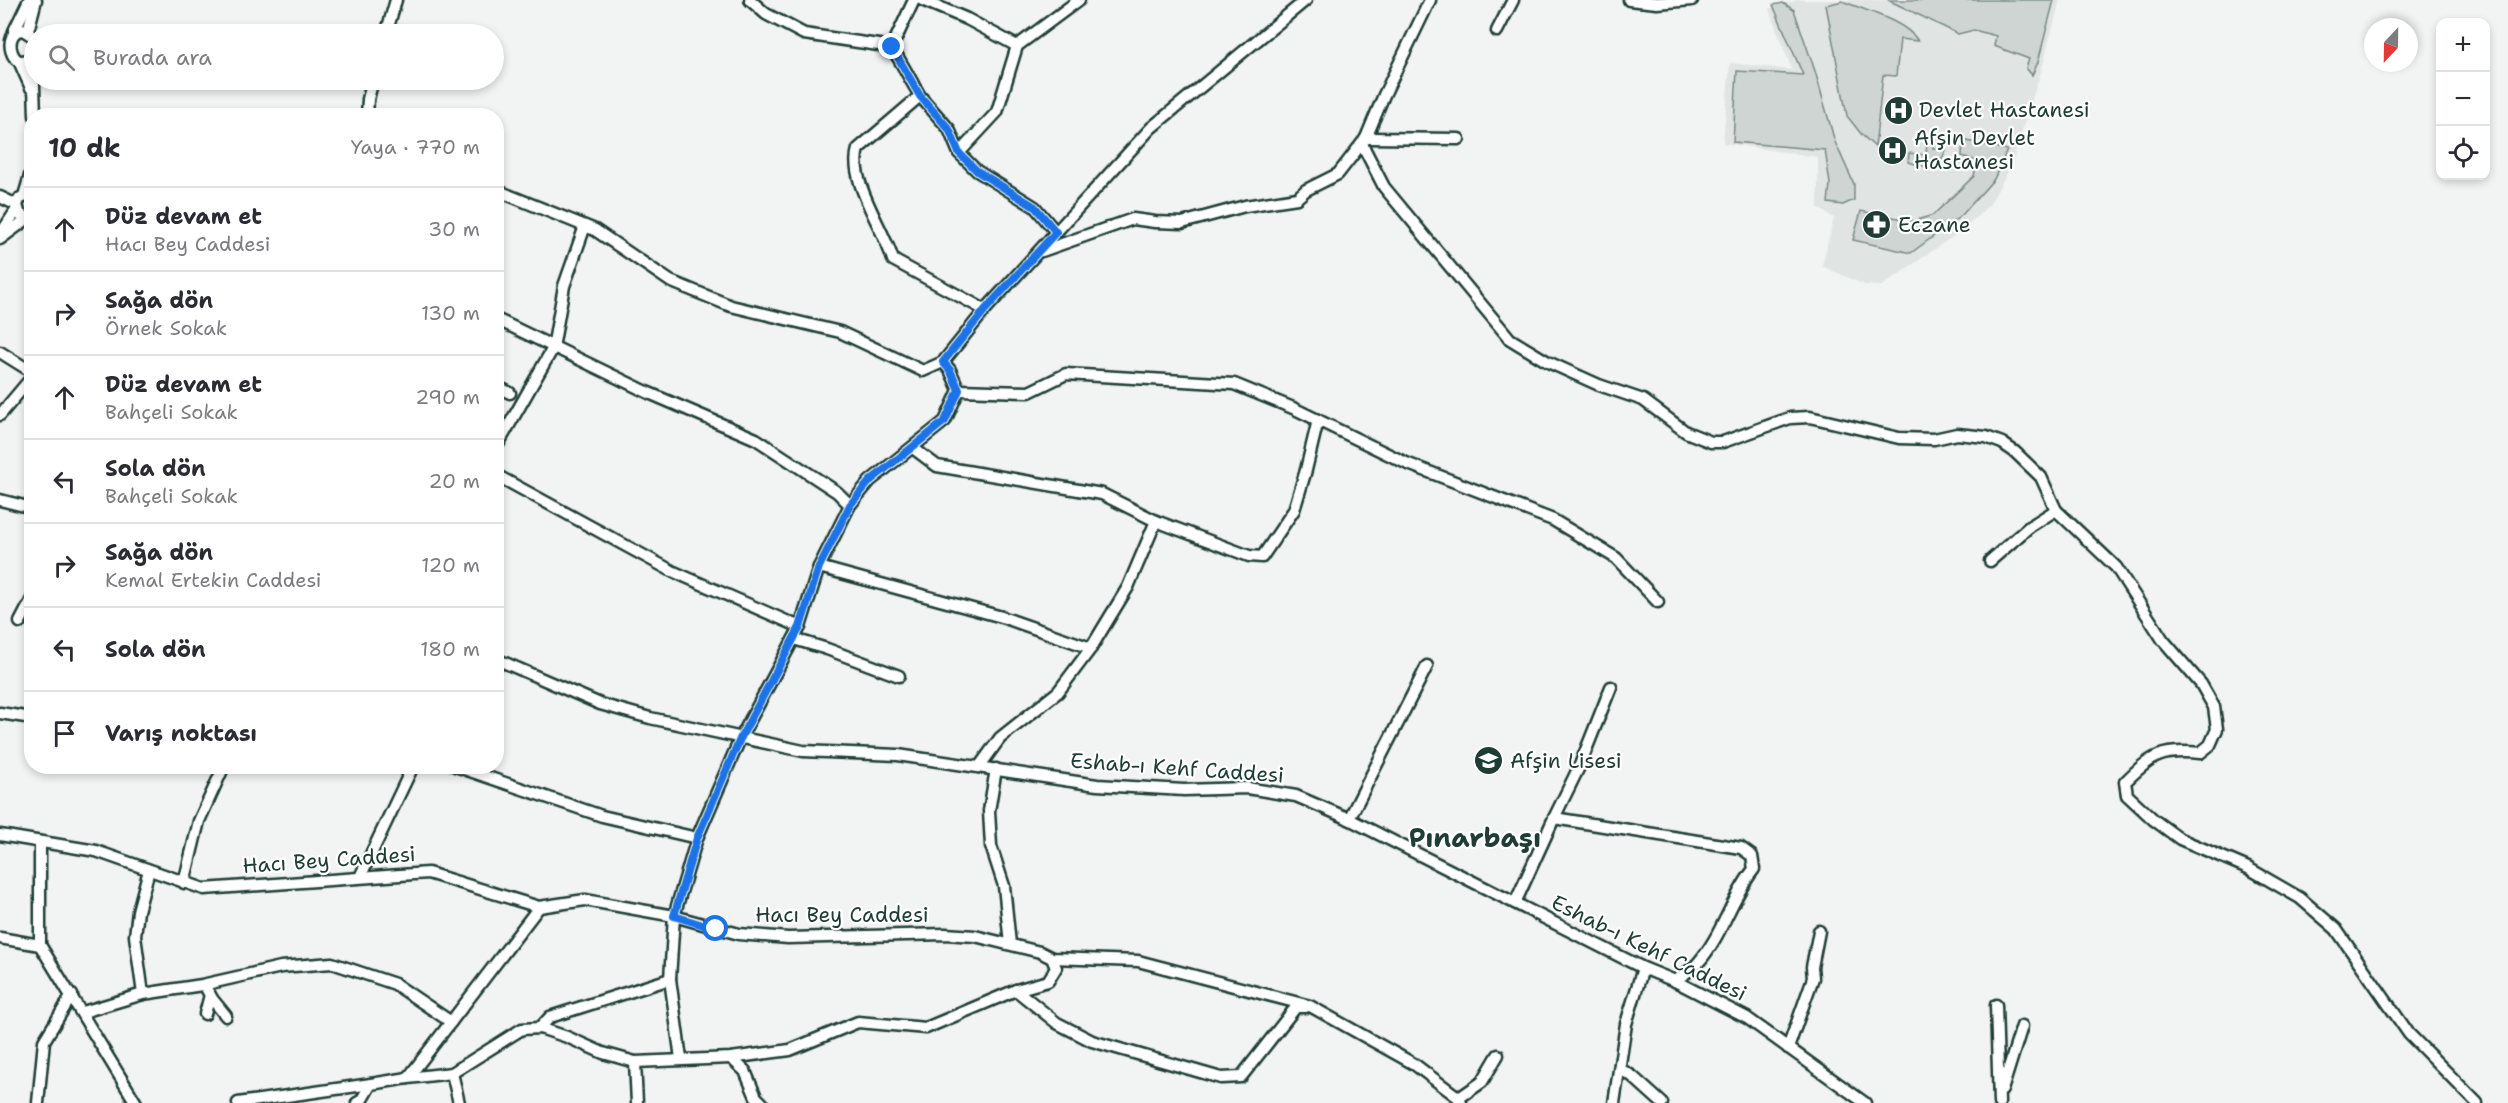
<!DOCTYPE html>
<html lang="tr">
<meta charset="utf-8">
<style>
body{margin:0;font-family:"Shantell Sans",sans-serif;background:#f2f2f3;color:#2b2b33}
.controls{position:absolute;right:18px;top:18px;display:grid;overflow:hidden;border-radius:12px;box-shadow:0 3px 9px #0003}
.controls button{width:54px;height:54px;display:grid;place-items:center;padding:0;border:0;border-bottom:2px solid #e1e1e2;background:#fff;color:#2b2b33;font:30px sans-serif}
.compass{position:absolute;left:2364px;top:18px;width:54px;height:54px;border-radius:50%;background:#fff;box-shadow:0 3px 9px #0003;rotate:202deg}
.stop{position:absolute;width:18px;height:18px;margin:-14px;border:4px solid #1a73e8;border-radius:50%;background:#fff}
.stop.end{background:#1a73e8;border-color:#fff;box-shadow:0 2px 6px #0008}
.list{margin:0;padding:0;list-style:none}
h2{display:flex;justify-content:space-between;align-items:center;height:78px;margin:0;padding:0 24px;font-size:26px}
h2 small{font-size:20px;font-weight:400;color:#7c7c81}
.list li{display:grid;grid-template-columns:39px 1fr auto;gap:18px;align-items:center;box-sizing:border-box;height:84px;padding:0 24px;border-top:2px solid #e1e1e2}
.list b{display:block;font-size:22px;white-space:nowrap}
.list p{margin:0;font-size:20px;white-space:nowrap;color:#7c7c81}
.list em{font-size:20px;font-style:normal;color:#7c7c81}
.icon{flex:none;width:33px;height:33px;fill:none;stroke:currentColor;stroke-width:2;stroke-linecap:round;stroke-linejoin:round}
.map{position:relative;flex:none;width:2508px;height:1103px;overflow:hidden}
.search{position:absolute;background:#fff;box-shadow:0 3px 9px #0003;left:24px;top:24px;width:480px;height:66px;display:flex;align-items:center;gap:15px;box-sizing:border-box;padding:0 21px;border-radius:33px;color:#7c7c81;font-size:22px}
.panel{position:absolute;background:#fff;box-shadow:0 3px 9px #0003;left:24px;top:108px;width:480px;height:666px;border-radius:24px}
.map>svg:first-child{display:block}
</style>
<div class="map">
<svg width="2508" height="1103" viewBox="0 0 2508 1103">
<rect width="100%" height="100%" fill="#f2f3f3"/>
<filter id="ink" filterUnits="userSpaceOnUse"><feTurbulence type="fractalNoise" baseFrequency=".0167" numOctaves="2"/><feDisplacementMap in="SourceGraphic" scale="12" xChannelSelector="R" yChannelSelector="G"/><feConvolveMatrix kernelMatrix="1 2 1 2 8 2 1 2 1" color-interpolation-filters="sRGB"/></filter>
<g filter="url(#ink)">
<path fill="#e0e4e3" d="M1798,0H2060L2043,64L2011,166L1989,205L1962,230L1882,286L1865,285L1822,266L1834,218L1818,208V157L1723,143L1730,63L1792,70L1769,9Z"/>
<g fill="#ced5d3" stroke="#768984" stroke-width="1.5">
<path d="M1888,0H2054L2038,62L2032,75L2026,68L2029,59L1994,46L1996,36L1974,30L1958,34Z"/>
<path d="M1842,1C1864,10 1906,21 1918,41L1900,39L1896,76L1883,75L1875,147L1862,135L1847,116L1826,5Z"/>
<path d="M1783,3L1794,10L1815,71L1835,142L1854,184V200L1843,205L1828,203L1830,184L1825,150L1733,142L1737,71L1803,75L1773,5Z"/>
<path d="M1963,140L2007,150L1994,179L1962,215L1911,253L1853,240L1861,211L1914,221L1933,215L1974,176L1977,161L1962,156Z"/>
<path d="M1927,141L1933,142V148L1946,150L1941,161L1934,169L1908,162L1909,153L1926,155Z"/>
</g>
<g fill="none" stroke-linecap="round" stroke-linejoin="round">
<defs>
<g id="minor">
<path d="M750,0L766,14L804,34L892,47L920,96L949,129L959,153L977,171L1035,207L1056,232"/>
<path d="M922,0L967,19L1017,46"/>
<path d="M1629,0L1657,3L1692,0"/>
<path d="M14,31L29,0"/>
<path d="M28,31L36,0"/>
<path d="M1497,31L1513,0"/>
<path d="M386,34L396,0"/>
<path d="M34,37L23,30C0,30 12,80 34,53"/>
<path d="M892,47L914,0"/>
<path d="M33,56L35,116"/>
<path d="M19,61L31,88"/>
<path d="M920,96L858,149C848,180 884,229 893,260L985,310"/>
<path d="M367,116L368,99L373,80"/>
<path d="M1366,138L1459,139"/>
<path d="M1362,144L1384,187L1510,339L1548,362L1599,385L1643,400L1686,432L1711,442H1723L1790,418L1810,417L1899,438L1934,439L1957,434L1986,437L2002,443L2015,452L2041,477L2056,510L2116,567L2163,640L2201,684L2214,707L2217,729L2210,745L2200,753C2162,749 2152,755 2125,782L2127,795L2154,820L2180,839L2248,868L2300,898L2336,929L2409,1034L2477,1103"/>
<path d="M959,153L997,112L1017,46L1079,0"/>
<path d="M496,190L595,230L670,281L731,306L840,332L923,371L943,362L985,310L1151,128L1306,0"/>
<path d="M32,195L20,198L17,205L20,215L32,218"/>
<path d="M24,196L32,169"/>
<path d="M0,197L17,205"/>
<path d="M0,235L17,209"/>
<path d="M0,239L27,219"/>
<path d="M1042,251L1133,219L1155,222L1182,223L1245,206L1297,198L1306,190L1338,174L1366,138L1384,95L1430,0"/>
<path d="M496,319L649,393L756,439L837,492L850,505"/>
<path d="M0,352L32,372"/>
<path d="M496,386L510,393"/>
<path d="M959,390L1029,392L1066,374L1234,384L1293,408L1406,463L1553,520L1616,558L1658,602"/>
<path d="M0,415L32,377"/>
<path d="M496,448L553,348L564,286L585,226"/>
<path d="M913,448L937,466L1102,494L1156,521L1128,587L1091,648L1058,692L1000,738L979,767"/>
<path d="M496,475L672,571L800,627"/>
<path d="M0,500L32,508"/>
<path d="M1156,521L1249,556L1262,557L1294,510L1306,470L1318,420"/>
<path d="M1990,561L2029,527L2056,510"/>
<path d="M819,567L1002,617L1091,648"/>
<path d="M20,622L32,599"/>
<path d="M794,639L827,649L899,676"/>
<path d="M496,659L600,704L650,718L803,751L898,755L1097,785L1184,790L1247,788L1296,796L1345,817L1643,968L1675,981L1747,1018L1865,1103"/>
<path d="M0,713L32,718"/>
<path d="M455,766L602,816L697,838"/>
<path d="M996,769L989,811L991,846L1004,886L1010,944"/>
<path d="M1554,818L1580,765L1611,687"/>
<path d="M1349,819L1427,666"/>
<path d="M0,835L96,851L204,889L428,873L539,907L585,900L674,916L739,934L788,938L945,934L975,936L1040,952L1052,958L1138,961L1310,1006L1414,1064L1459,1098L1461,1103"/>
<path d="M40,842V945L136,1103"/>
<path d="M360,877L413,766"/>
<path d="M184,883L199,821L224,766"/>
<path d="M1515,903L1554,818L1741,848L1752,856L1754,869C1731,898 1722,936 1698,963C1692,970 1682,975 1675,981"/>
<path d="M0,938L40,945"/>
<path d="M204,985L213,1000L226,1016"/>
<path d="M1016,990L1057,1023L1092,1041L1221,1078L1241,1077L1296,1007H1306"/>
<path d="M143,994L135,936L138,911L149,870"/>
<path d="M1996,1005L1999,1103"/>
<path d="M83,1012L143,994L202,985L281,967L332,963L395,984L451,1022"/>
<path d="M205,1014L210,995"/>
<path d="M540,1028L550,1017L670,979"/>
<path d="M1788,1048L1813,978L1812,967L1819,931"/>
<path d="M731,1058L745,1071L756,1097L762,1103"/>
<path d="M681,1059L670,979L674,916L697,838L740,739L800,627L819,567L850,505L870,481L945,421L959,390L950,370L943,362"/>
<path d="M635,1062L637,1103"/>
<path d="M1620,1069L1632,1076L1662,1103"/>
<path d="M452,1073L459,1103"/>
<path d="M408,1078L452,1073L522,1029L540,1028L567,1037L603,1053L635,1062L731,1058L790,1050L858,1022L926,1028L1016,990L1048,981L1056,968L1052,958"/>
<path d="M2002,1090L2022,1026"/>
<path d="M1459,1098L1482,1082L1498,1055"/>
<path d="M38,1103L44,1041L72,995"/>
<path d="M238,1103L371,1084"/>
<path d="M357,1103L361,1101L371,1084L408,1078L539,907"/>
<path d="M1614,1103L1626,1024L1643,968"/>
</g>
</defs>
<use href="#minor" stroke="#1f3d34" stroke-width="15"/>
<use href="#minor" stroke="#fff" stroke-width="10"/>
</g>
</g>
<g fill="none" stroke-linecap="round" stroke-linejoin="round" filter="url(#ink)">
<path stroke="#1a73e8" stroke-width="8" d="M716,929L674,916L697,838L740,739L800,627L819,567L850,505L870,481L945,421L959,390L950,370L943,362L985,310L1056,232L1035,207L977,171L959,153L949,129L920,96L892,47"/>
</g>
<defs>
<symbol id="hospital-disc" viewBox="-11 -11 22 22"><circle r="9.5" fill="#1f3d34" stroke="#fff"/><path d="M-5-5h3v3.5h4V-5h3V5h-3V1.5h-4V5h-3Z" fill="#fff"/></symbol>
<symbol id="pharmacy-disc" viewBox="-11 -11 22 22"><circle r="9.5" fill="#1f3d34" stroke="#fff"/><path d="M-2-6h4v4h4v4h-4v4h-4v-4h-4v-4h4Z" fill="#fff"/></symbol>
<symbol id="school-disc" viewBox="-11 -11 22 22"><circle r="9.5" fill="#1f3d34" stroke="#fff"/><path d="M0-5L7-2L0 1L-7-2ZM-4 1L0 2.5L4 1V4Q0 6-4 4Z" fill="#fff"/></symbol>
</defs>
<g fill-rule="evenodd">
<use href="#hospital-disc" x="1882" y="94" width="33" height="33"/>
<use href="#hospital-disc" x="1876" y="134" width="33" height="33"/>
<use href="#pharmacy-disc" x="1860" y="208" width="33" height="33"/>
<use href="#school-disc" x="1472" y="744" width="33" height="33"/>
</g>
<g text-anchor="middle" stroke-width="4.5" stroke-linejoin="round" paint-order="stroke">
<g font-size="21" fill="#1f3d34" stroke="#fff" text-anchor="start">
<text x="1919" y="117">Devlet Hastanesi</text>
<text x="1914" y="145">Afşin Devlet<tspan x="1914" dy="24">Hastanesi</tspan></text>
<text x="1898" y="232">Eczane</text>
<text x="1510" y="768">Afşin Lisesi</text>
</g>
<g font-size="21" fill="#1f3d34" stroke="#fff">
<text transform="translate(1177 768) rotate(4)" y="7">Eshab-ı Kehf Caddesi</text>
<text transform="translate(329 860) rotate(-4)" y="7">Hacı Bey Caddesi</text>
<text x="842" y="922">Hacı Bey Caddesi</text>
<text transform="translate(1649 948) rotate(26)" y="7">Eshab-ı Kehf Caddesi</text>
</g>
<g font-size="27" font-weight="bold" fill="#1f3d34" stroke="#fff">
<text x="1475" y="847">Pınarbaşı</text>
</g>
</g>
</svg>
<div class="controls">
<button>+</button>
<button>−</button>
<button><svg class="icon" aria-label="locate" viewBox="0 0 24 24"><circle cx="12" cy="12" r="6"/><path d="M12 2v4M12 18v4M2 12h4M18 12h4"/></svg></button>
</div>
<svg class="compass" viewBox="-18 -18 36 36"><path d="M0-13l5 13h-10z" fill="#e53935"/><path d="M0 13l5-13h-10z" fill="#7c7c81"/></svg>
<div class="stop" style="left:716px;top:929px"></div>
<div class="stop end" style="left:892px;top:47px"></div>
<div class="search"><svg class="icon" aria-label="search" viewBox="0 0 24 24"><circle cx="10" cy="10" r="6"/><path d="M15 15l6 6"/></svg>Burada ara</div>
<section class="panel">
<h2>10 dk<small>Yaya · 770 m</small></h2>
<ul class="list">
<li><svg class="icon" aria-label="ahead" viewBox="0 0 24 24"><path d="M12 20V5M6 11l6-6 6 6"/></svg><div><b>Düz devam et</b><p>Hacı Bey Caddesi</p></div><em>30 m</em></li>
<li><svg class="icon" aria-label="right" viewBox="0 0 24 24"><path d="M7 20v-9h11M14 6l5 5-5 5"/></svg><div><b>Sağa dön</b><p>Örnek Sokak</p></div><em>130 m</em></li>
<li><svg class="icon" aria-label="ahead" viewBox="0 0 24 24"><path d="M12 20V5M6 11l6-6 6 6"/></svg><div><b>Düz devam et</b><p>Bahçeli Sokak</p></div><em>290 m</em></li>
<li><svg class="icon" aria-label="left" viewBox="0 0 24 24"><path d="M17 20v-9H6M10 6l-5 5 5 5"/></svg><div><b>Sola dön</b><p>Bahçeli Sokak</p></div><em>20 m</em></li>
<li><svg class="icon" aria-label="right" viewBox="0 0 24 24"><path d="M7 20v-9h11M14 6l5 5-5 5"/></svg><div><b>Sağa dön</b><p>Kemal Ertekin Caddesi</p></div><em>120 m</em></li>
<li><svg class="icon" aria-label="left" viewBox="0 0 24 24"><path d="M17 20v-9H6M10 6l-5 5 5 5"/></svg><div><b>Sola dön</b></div><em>180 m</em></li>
<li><svg class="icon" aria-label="arrive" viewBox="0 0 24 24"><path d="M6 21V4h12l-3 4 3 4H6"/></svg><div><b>Varış noktası</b></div></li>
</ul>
</section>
</div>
